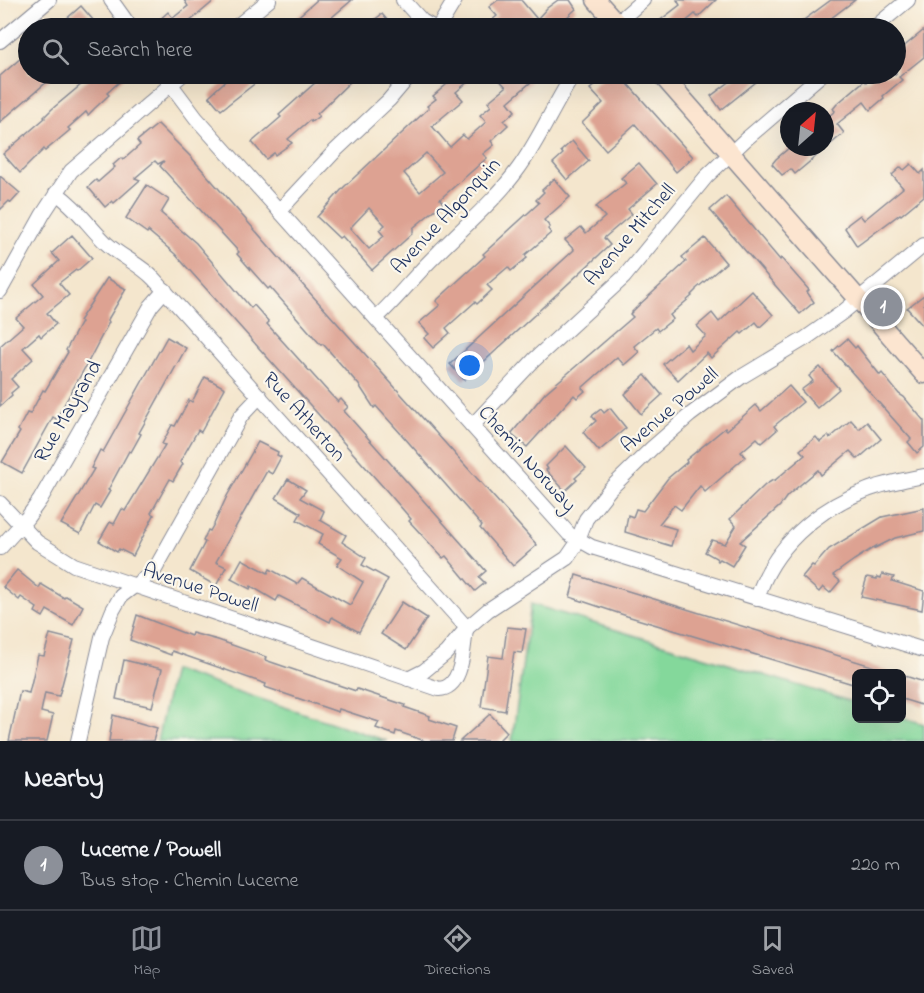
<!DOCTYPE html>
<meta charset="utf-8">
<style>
body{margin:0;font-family:"Indie Flower",sans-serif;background:#242831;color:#f1f3f6}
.controls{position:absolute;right:18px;bottom:18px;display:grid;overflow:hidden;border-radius:9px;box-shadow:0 6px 24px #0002}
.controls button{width:54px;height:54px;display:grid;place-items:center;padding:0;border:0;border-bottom:2px solid #363941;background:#171b24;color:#f1f3f6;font:30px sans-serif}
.compass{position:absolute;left:780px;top:102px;width:54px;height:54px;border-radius:50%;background:#171b24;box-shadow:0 6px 24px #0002;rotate:27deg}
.you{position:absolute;left:470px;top:366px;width:21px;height:21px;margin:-15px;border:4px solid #fff;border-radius:50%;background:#1a73e8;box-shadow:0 0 0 9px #1a73e833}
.badge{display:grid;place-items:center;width:39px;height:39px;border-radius:50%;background:#8c9099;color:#fff;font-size:20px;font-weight:700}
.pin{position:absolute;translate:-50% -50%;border:3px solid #fff;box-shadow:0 2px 6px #0006}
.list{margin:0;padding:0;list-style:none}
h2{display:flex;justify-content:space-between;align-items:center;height:78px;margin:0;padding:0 24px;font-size:26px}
h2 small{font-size:20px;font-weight:400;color:#9ea1a6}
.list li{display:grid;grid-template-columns:39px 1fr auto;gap:18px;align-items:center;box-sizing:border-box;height:90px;padding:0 24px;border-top:2px solid #363941}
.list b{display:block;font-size:22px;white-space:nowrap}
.list p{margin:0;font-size:20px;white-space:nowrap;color:#9ea1a6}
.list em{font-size:20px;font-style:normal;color:#9ea1a6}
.icon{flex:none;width:33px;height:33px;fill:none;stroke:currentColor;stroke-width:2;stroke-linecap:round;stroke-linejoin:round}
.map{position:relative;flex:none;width:924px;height:741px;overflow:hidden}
.search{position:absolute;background:#171b24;box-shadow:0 6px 24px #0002;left:18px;right:18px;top:18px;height:66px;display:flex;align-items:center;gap:15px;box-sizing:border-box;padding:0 21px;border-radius:33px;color:#9ea1a6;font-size:22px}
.sheet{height:168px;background:#171b24}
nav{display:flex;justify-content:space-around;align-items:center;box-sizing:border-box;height:84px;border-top:2px solid #363941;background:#171b24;font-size:16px;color:#9ea1a6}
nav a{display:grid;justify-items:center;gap:3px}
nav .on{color:#8c9099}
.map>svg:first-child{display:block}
</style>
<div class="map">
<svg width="924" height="741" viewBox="0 0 924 741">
<rect width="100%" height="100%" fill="#fbf7ec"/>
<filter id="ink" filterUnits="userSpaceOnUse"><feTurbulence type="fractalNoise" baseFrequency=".0167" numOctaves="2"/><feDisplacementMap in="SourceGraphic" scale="12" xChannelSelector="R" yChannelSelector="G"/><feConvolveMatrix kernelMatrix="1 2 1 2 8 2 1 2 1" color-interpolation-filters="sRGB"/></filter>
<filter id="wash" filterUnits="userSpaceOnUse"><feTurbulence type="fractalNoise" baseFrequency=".008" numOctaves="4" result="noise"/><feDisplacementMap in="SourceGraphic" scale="24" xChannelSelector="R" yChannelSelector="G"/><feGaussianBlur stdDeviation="1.35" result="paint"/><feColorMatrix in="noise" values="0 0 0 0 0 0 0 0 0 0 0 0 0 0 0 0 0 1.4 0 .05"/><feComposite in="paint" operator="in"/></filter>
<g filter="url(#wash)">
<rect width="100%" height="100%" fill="#f4e6cd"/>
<g fill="#84d89b" stroke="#50847c" stroke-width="1.5">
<path d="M531,604L856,703V718L902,717L924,724V741H512Z"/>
<path d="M173,670L387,741H157Z"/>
</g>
<g id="blocks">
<g fill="#dda292" fill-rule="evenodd">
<path d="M184,0H215L182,28H160L156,23L168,12L173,18L188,6Z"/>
<path d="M317,0H352L324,24L328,28H285Z"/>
<path d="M498,0H521L537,19L547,8L558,0H570L576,9L565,19L569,23L564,28H483L497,16L489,7Z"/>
<path d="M677,0H716L698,17L695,14L678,28H650L680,5Z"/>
<path d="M831,0H855L818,28H793Z"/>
<path d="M81,6L100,28H56Z"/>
<path d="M382,14L394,28H364Z"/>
<path d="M924,30V57L899,77L902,80L883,96L884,98L870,110L864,102L837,124L844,133L795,174L791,169L782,175L772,164L776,159L790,147H825V119L835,111L833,109L837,104L865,80L866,82L876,74H896V53Z"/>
<path d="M28,52V74H56L0,122V76Z"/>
<path d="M94,74H128L107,93L109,95L95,108L88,115L86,112L68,128L70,130L45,151L44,149L20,173L3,154L45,118L44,117L52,109Z"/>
<path d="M233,74H267L221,110L209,96Z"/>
<path d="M325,74H358L317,114L319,116L311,122L310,120L288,139L292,143L275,155L274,153L266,159L252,142L281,117L279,115Z"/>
<path d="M449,74H477L456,92L463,100L432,126L450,147L463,135L467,139L486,122L480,115L491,106L488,102L506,87L494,74H536L528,80L531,82L508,102L515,111L504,121L508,125L491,141L494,145L483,154L487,158L440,199L443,203L413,228V233L372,270L342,236L339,238L317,217L344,187L429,108L427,106L436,99L433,96L453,79ZM426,153L443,172L420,192L404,173ZM369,208L385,225L379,230L384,236L369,249L350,228Z"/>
<path d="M608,74H619L693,157L676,172L635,124L606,150L582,123L603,103L590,89Z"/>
<path d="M740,74H766L721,110L711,96Z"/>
<path d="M158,124L191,157L310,293L537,545L513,566L480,528L482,526L403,436L376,406L374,408L359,385L323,344L321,345L270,287L268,289L237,254L239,252L160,166L164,161L158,164L155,161L135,178L140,180L114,203L112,201L105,207L88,187L96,180L98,182L115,167L113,165L121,158L123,160L140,145L137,141Z"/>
<path d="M572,141L589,161L567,180L553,163L563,154L561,151Z"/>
<path d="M639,163L657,184L628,209L632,214L604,238L610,245L464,380L450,364L574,250L565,240L581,227L586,233L605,217L596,207L626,183L621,178Z"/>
<path d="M911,164L920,174L924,170V196L901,215L900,214L857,246L845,228L848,224L860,215L864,220L903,188L892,175L901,167L904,170Z"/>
<path d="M0,176L20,193L11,203L9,201L0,210Z"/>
<path d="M554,179L570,197L544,220L550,227L548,229L551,233L525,255L527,258L511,271L508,267L487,285L492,290L477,304L475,302L446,328L450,333L433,348L424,338L429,334L419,323L440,305L436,301L485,256L483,254L539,203L536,200L544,192L542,190Z"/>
<path d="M147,185L169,200L161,213L196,243L251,308L254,305L269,322L267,324L331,395L338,402L341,399L348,407L344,411L486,571L479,577L485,583L475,591L446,556L443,558L409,521L411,519L386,490L175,254L148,231L147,233L126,218Z"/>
<path d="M726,196L780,260L781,258L809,290L807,292L814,302L800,314L710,210Z"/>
<path d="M72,235L92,258L77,271L76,270L59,283L69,295L47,313L56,324L41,337L39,334L23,348L33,359L11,379L18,387L11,393L12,395L0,406V346L23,326L16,318L43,295L34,284L59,261L52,253Z"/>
<path d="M705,238L726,263L696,289V290L691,295L692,296L670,315L673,319L658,331L656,328L634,346L639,352L624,365L617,357L582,388L585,391L577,398L574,395L527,447L511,434L545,393L633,317L630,314L638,306L686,262L682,257Z"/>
<path d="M107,278L126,289L107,321L109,322L87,364L56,419L53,417L22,473L2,462L20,432L18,430L27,413L30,414L43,390L45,391L68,352L66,350L81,322L79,321Z"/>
<path d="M752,291L773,315L760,327L756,322L742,334L740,332L711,358L707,353L678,380L663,364L686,344L690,350L706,336L697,326L712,313L719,322Z"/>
<path d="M924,295V327L907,308Z"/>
<path d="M167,337L186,348L139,433L141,434L131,452L129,451L108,490L110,491L100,508L95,505L80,534L61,524L94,469L91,468L100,450L103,452Z"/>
<path d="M847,339L855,348L857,346L880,375L882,373L899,394L904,397L924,421V447L917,453L908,442L911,439L833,351Z"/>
<path d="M820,367L839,389L817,408L801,390L813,381L809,376Z"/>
<path d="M645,375L662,395L641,414L625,394Z"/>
<path d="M205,377L225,388L201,432L198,430L180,462L183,464L173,481L170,479L151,513L154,515L133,556L119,549L117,552L99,541L110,522L114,524L122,509L125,511L165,445L162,444L172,425L175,426L189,400L192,402Z"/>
<path d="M789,386L803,402L774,426L777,430L762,443L757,438L741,452L745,457L705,492L700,486L681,510L674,505L659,524L676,529L671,546L625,532L628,515L633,517L636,509L643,511L668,478L687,462L686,460L725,428L727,430L756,405L761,411Z"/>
<path d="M610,408L626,428L599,451L583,432L596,421L592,416L601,409L604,413Z"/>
<path d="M851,420L859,429L867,422L881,439L858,459L850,451L821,475L818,470L787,496L780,506L740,542L745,545L732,566L720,559L718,561L716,558L705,552L712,540L725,544L736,526L730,519L765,485L773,480L774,481L805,455L800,450L816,437L820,442L828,436L830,438Z"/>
<path d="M258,442L278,452L277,455L281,457L272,474L267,471L216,562L226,567L216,586L190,571L205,542L203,541L208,530L210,531L214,524L227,496Z"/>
<path d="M566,446L586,468L575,478L577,480L565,491L546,470L548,469L546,466Z"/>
<path d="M288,479L306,490L300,498L324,511L320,520L346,535L342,542L366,558L362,565L388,579L359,632L332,617L330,622L279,596L276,601L251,586L250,589L231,579L242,559L268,573L270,569L297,584L302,578L350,605L352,602L363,582L337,565L342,558L318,544L323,534L297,520L301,513L276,498Z"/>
<path d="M924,508V531L895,538L875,548L876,546L854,560L833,575L840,581L830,593L823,587L819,592L802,577L812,565L814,566L829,549L882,517Z"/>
<path d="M17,570L39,588L41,584L64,598L66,596L83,606L73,625L47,610L43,617L35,612L37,608L21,597L19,600L3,587Z"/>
<path d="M882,574L894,577L892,581L924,591L922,610L861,597L867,577L877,579V577L881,578Z"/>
<path d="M576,575L888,671V674H856V685L627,616L570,597Z"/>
<path d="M402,602L427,618L406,650L381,634Z"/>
<path d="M137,615L191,636L192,633L218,640L266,657L265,660L356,691L357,689L405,705L404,707L430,716L429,719L456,728L452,741H425L396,731L395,735L376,728L379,722L339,709L338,712L265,687L266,684L172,651L171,655L130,640Z"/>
<path d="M507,627L526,629L522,653L514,652L505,711L481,707L488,656L503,658Z"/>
<path d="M50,634L74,640L59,696L45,693L41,712L53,715L47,741H9L20,691L29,693L38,655L44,656Z"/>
<path d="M124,660L162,669L152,707L116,699Z"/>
<path d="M902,675L924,682V706L902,699Z"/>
<path d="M490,714L507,732L498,741H460Z"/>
<path d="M113,715L157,728L153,741H109Z"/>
</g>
</g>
</g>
<g filter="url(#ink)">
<use href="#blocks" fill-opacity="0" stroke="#888a96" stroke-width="1.5"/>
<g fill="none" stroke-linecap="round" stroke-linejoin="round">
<defs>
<g id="street">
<path d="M111,0L131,28"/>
<path d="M403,0L422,21L434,28"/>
<path d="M235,28L269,0"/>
<path d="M438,28L455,0"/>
<path d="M611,28L643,0"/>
<path d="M874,28L908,0"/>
<path d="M0,41L49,0"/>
<path d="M163,74L196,118L569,534L592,547L924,650"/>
<path d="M56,193C76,206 89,227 106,243C121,257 140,264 154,279L467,628"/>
<path d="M279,211L336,150L389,100L411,74"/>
<path d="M0,291L43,214L71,171L183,74"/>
<path d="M376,318C397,299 415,275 436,255C464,226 495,201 518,169C540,139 554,104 574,74"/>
<path d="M472,426L534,360L624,277L706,177L745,140L822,74"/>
<path d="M0,503L37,542L74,565L439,689C463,688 463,648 466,630"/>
<path d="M0,548L27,518L40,500L151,306L165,290"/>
<path d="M757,599C772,548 817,509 865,491C884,483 904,480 924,476"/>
<path d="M408,679L424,671L446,653L467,628L488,610L567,558L576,545L586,519L610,489L652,448L690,415L741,377L806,338L843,312L924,245"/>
<path d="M78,741L102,637L113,610L121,596L154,571L241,416L260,396"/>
</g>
<g id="secondary">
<path d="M596,0L621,28"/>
<path d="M661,74L924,374"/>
</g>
</defs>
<use href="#street" stroke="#888a96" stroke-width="16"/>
<use href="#secondary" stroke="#888a96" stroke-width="21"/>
<use href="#street" stroke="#fff" stroke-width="14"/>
<use href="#secondary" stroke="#fce5d0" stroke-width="18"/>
</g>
</g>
<g text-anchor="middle" stroke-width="4.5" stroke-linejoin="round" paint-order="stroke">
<g font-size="21" fill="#1b2f5e" stroke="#fbf7ec">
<text transform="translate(445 215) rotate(-47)" y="7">Avenue Algonquin</text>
<text transform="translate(629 234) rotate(-49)" y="7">Avenue Mitchell</text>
<text transform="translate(669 409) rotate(-40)" y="7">Avenue Powell</text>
<text transform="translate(67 411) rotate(-60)" y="7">Rue Mayrand</text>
<text transform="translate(305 416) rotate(48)" y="7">Rue Atherton</text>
<text transform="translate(528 458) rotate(48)" y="7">Chemin Norway</text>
<text transform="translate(201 587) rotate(18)" y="7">Avenue Powell</text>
</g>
</g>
</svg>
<div class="controls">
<button><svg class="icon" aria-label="locate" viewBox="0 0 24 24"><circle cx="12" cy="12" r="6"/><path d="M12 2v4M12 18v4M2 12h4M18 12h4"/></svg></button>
</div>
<svg class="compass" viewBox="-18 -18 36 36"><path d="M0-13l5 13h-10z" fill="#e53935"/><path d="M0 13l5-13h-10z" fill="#9ea1a6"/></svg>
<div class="you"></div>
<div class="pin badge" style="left:883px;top:307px">1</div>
<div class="search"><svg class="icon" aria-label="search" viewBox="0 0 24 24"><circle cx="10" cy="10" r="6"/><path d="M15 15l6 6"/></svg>Search here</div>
</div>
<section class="sheet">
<h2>Nearby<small></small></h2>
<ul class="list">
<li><span class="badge">1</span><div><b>Lucerne / Powell</b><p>Bus stop · Chemin Lucerne</p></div><em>220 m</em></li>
</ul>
</section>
<nav>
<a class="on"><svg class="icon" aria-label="map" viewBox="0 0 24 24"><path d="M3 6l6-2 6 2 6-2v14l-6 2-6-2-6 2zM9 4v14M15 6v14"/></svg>Map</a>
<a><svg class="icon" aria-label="directions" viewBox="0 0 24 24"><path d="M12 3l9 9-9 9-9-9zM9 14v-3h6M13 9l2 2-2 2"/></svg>Directions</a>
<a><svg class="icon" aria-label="saved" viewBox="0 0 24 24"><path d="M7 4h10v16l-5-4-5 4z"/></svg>Saved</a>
</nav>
